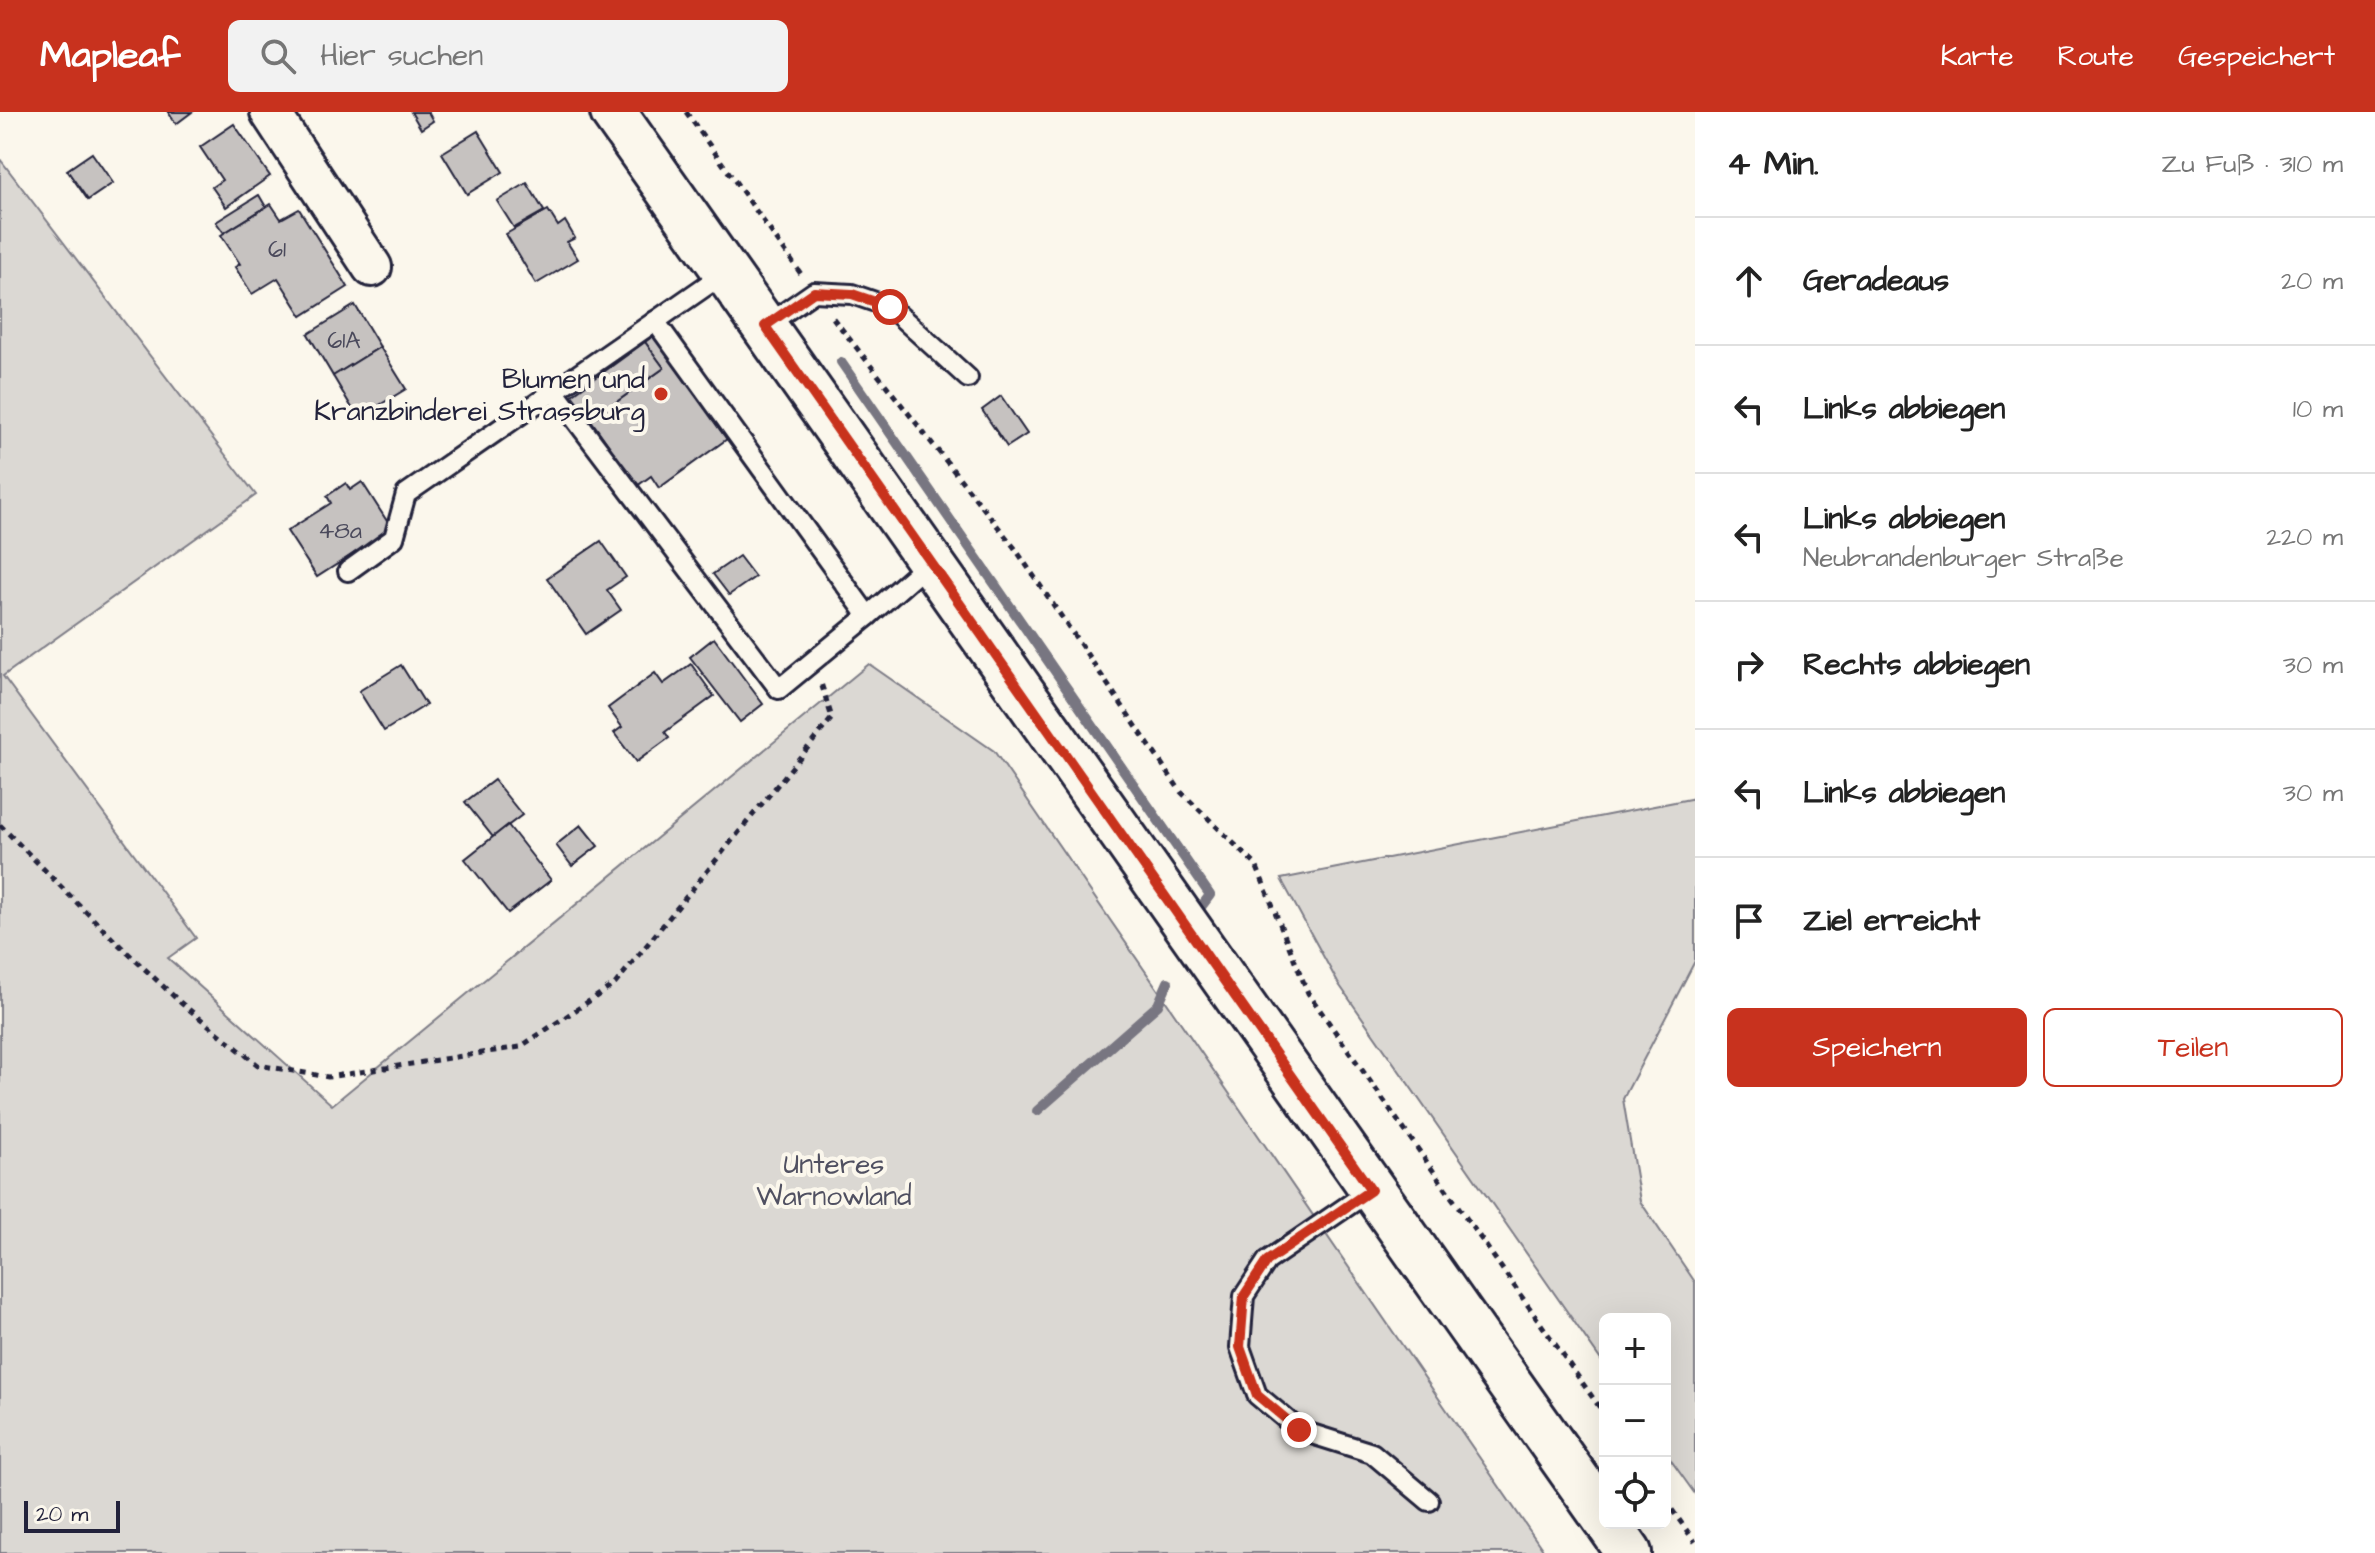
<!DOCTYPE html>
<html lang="de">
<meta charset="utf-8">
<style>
body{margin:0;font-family:"Architects Daughter",sans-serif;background:#f2f2f2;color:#222}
.controls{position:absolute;right:24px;bottom:24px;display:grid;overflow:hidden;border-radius:12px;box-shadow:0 8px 32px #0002}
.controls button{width:72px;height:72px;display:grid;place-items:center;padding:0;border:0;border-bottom:2px solid #e0e0e0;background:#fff;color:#222;font:40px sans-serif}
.scale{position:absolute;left:24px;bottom:20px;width:96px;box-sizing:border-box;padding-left:8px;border:4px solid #22223b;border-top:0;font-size:22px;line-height:28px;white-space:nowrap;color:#22223b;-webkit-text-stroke:6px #fbf7ec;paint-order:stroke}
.stop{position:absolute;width:24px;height:24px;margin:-18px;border:6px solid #c8321e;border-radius:50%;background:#fff}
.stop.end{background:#c8321e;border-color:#fff;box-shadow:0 2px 8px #0008}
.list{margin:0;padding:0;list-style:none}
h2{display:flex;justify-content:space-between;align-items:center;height:104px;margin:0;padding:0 32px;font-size:34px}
h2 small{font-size:26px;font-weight:400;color:#767676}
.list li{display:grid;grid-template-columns:52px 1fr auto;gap:24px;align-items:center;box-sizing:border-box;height:128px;padding:0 32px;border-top:2px solid #e0e0e0}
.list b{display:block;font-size:30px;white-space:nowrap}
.list p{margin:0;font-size:26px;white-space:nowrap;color:#767676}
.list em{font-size:26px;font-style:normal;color:#767676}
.actions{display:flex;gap:16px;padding:24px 32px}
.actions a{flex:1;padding:18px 0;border:2px solid #c8321e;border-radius:12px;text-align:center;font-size:28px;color:#c8321e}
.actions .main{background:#c8321e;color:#fff}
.icon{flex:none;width:44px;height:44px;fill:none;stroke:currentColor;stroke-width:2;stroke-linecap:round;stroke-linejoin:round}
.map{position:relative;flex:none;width:1695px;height:1441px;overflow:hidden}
header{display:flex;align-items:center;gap:48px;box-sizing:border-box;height:112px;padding:0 40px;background:#c8321e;color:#fff}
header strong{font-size:38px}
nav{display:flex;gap:44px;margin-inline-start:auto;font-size:28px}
.search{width:560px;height:72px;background:#f2f2f2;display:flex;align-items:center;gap:20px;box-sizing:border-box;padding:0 28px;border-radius:12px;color:#767676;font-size:30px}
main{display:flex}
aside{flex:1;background:#fff}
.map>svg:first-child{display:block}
</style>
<header>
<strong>Mapleaf</strong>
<div class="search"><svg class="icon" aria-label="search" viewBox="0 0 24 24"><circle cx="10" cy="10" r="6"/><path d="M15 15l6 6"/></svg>Hier suchen</div>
<nav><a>Karte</a><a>Route</a><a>Gespeichert</a></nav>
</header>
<main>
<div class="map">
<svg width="1695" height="1441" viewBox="0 0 1695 1441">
<rect width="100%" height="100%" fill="#fbf7ec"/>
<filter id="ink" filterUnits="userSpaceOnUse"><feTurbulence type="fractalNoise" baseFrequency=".0125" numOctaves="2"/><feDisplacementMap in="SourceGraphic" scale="16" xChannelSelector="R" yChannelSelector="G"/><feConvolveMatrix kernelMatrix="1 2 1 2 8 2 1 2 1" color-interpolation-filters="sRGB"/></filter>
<g filter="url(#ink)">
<g fill="#dbd8d3" stroke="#7e7d87" stroke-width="2">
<path d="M0,47L256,383L3,564L196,826L168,846L332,993L869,552L994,639L1545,1441H0Z"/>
<path d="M1695,686V849L1623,987L1640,1089L1695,1170V1382L1665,1340V1207H1605V1254L1338,871L1281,767Z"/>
</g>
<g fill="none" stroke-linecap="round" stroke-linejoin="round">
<g stroke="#787681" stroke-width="10">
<path d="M841,250L1210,783L1201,795"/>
<path d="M1037,999L1158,893L1168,870"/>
</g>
</g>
<g fill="#c6c2c0" stroke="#22223b" stroke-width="2">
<path d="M168,0H192L176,12Z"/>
<path d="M411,0H428L433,9L421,17Z"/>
<path d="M234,12L270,64L226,95L212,75L222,68L200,35Z"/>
<path d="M478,19L503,60L467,82L442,41Z"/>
<path d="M92,41L113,71L88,88L67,58Z"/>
<path d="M527,71L544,99L514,116L497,89Z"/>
<path d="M259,83L266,95L224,121L216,110Z"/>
<path d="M271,92L281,107L299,97L348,175L302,204L278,166L252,182L235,155L240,152L221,123Z"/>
<path d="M548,98L558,114L565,109L575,126L567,130L578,147L536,172L506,122Z"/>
<path d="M355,193L380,235L333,264L308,222Z"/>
<path d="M653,224L727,327L659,376L651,364L637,374L591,308L664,256L645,230Z"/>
<path d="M645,230L664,256L591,308L572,283Z"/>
<path d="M380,235L406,277L358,306L333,264Z"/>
<path d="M1001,284L1027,322L1007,335L982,298Z"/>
<path d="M362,370L392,417L317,465L287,419L331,391L327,384L346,371L350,378Z"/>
<path d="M601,429L626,465L607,478L621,498L586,522L547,466Z"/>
<path d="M739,444L755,465L729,483L713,462Z"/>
<path d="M714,526L763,592L740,610L690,545Z"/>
<path d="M691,552L714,584L665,620L669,626L636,650L614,621L622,615L608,596L655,561L663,572Z"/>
<path d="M401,553L426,593L384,619L359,579Z"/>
<path d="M494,668L522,703L493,725L465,690Z"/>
<path d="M508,713L551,768L508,801L465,747Z"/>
<path d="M581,713L598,734L572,754L556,733Z"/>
</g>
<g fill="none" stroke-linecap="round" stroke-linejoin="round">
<defs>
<g id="lane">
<path d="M655,209L868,504L930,450"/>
<path d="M765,214L814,180L852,182L890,195L968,266"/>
<path d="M554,279L779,577L868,504"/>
<path d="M348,459L394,426L406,382L726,160"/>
<path d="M1371,1078L1267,1149L1244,1184L1240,1235L1257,1283L1299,1318L1372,1341L1429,1389"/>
</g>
<path id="street" d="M270,0L372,155"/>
<g id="secondary">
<path d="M613,0L1605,1407"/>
<path d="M1608,1411L1629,1441"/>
</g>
</defs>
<use href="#lane" stroke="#22223b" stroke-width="24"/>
<use href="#street" stroke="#22223b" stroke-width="44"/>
<use href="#secondary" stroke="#22223b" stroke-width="50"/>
<g stroke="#22223b" stroke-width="5" stroke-dasharray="6 6" stroke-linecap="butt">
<path d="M686,0L801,162"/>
<path d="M833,206L1014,435L1181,680L1256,753L1308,881L1605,1303"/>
<path d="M0,713L115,829L181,891L258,953L328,965L520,935L615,872L832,606L821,571"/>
<path d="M1665,1388L1695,1430"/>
</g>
<use href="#lane" stroke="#fbf7ec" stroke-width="18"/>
<use href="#street" stroke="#fbf7ec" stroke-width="38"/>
<use href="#secondary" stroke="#fbf7ec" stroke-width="44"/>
</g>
</g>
<g fill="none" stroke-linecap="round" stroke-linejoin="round" filter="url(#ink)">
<path stroke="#c8321e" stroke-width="10" d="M890,195L852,182L814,180L765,214L1371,1078L1267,1149L1244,1184L1240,1235L1257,1283L1299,1318"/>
</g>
<circle fill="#c8321e" stroke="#fbf7ec" stroke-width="3" cx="661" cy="282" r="8"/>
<g text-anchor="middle" stroke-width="8" stroke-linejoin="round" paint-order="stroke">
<g font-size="24" fill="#4b4a5c">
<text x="277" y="145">61</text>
<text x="344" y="236">61A</text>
<text x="340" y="426">48a</text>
</g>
<g font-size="28" fill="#22223b" stroke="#fbf7ec" text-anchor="end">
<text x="645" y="276">Blumen und<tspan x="645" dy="32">Kranzbinderei Strassburg</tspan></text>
</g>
<g font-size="28" fill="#505061" stroke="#fbf7ec">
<text x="834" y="1061">Unteres<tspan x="834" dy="32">Warnowland</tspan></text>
</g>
</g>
</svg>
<div class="controls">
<button>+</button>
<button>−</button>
<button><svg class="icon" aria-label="locate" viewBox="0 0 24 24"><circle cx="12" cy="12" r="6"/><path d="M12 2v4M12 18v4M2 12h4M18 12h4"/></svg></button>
</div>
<div class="scale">20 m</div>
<div class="stop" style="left:890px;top:195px"></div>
<div class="stop end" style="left:1299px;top:1318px"></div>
</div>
<aside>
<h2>4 Min.<small>Zu Fuß · 310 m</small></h2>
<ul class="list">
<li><svg class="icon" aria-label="ahead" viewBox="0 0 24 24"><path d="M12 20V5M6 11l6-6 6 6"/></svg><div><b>Geradeaus</b></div><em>20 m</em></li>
<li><svg class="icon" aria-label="left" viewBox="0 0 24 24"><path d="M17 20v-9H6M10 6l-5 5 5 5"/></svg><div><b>Links abbiegen</b></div><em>10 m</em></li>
<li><svg class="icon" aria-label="left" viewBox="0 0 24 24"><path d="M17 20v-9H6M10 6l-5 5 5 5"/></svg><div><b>Links abbiegen</b><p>Neubrandenburger Straße</p></div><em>220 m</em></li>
<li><svg class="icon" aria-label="right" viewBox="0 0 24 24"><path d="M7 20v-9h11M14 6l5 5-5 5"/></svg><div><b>Rechts abbiegen</b></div><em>30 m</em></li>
<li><svg class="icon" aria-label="left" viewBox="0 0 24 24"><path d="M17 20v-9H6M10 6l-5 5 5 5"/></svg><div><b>Links abbiegen</b></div><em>30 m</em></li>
<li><svg class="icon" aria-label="arrive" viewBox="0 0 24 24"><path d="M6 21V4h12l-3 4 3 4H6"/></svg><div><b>Ziel erreicht</b></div></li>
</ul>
<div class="actions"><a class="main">Speichern</a><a>Teilen</a></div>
</aside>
</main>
